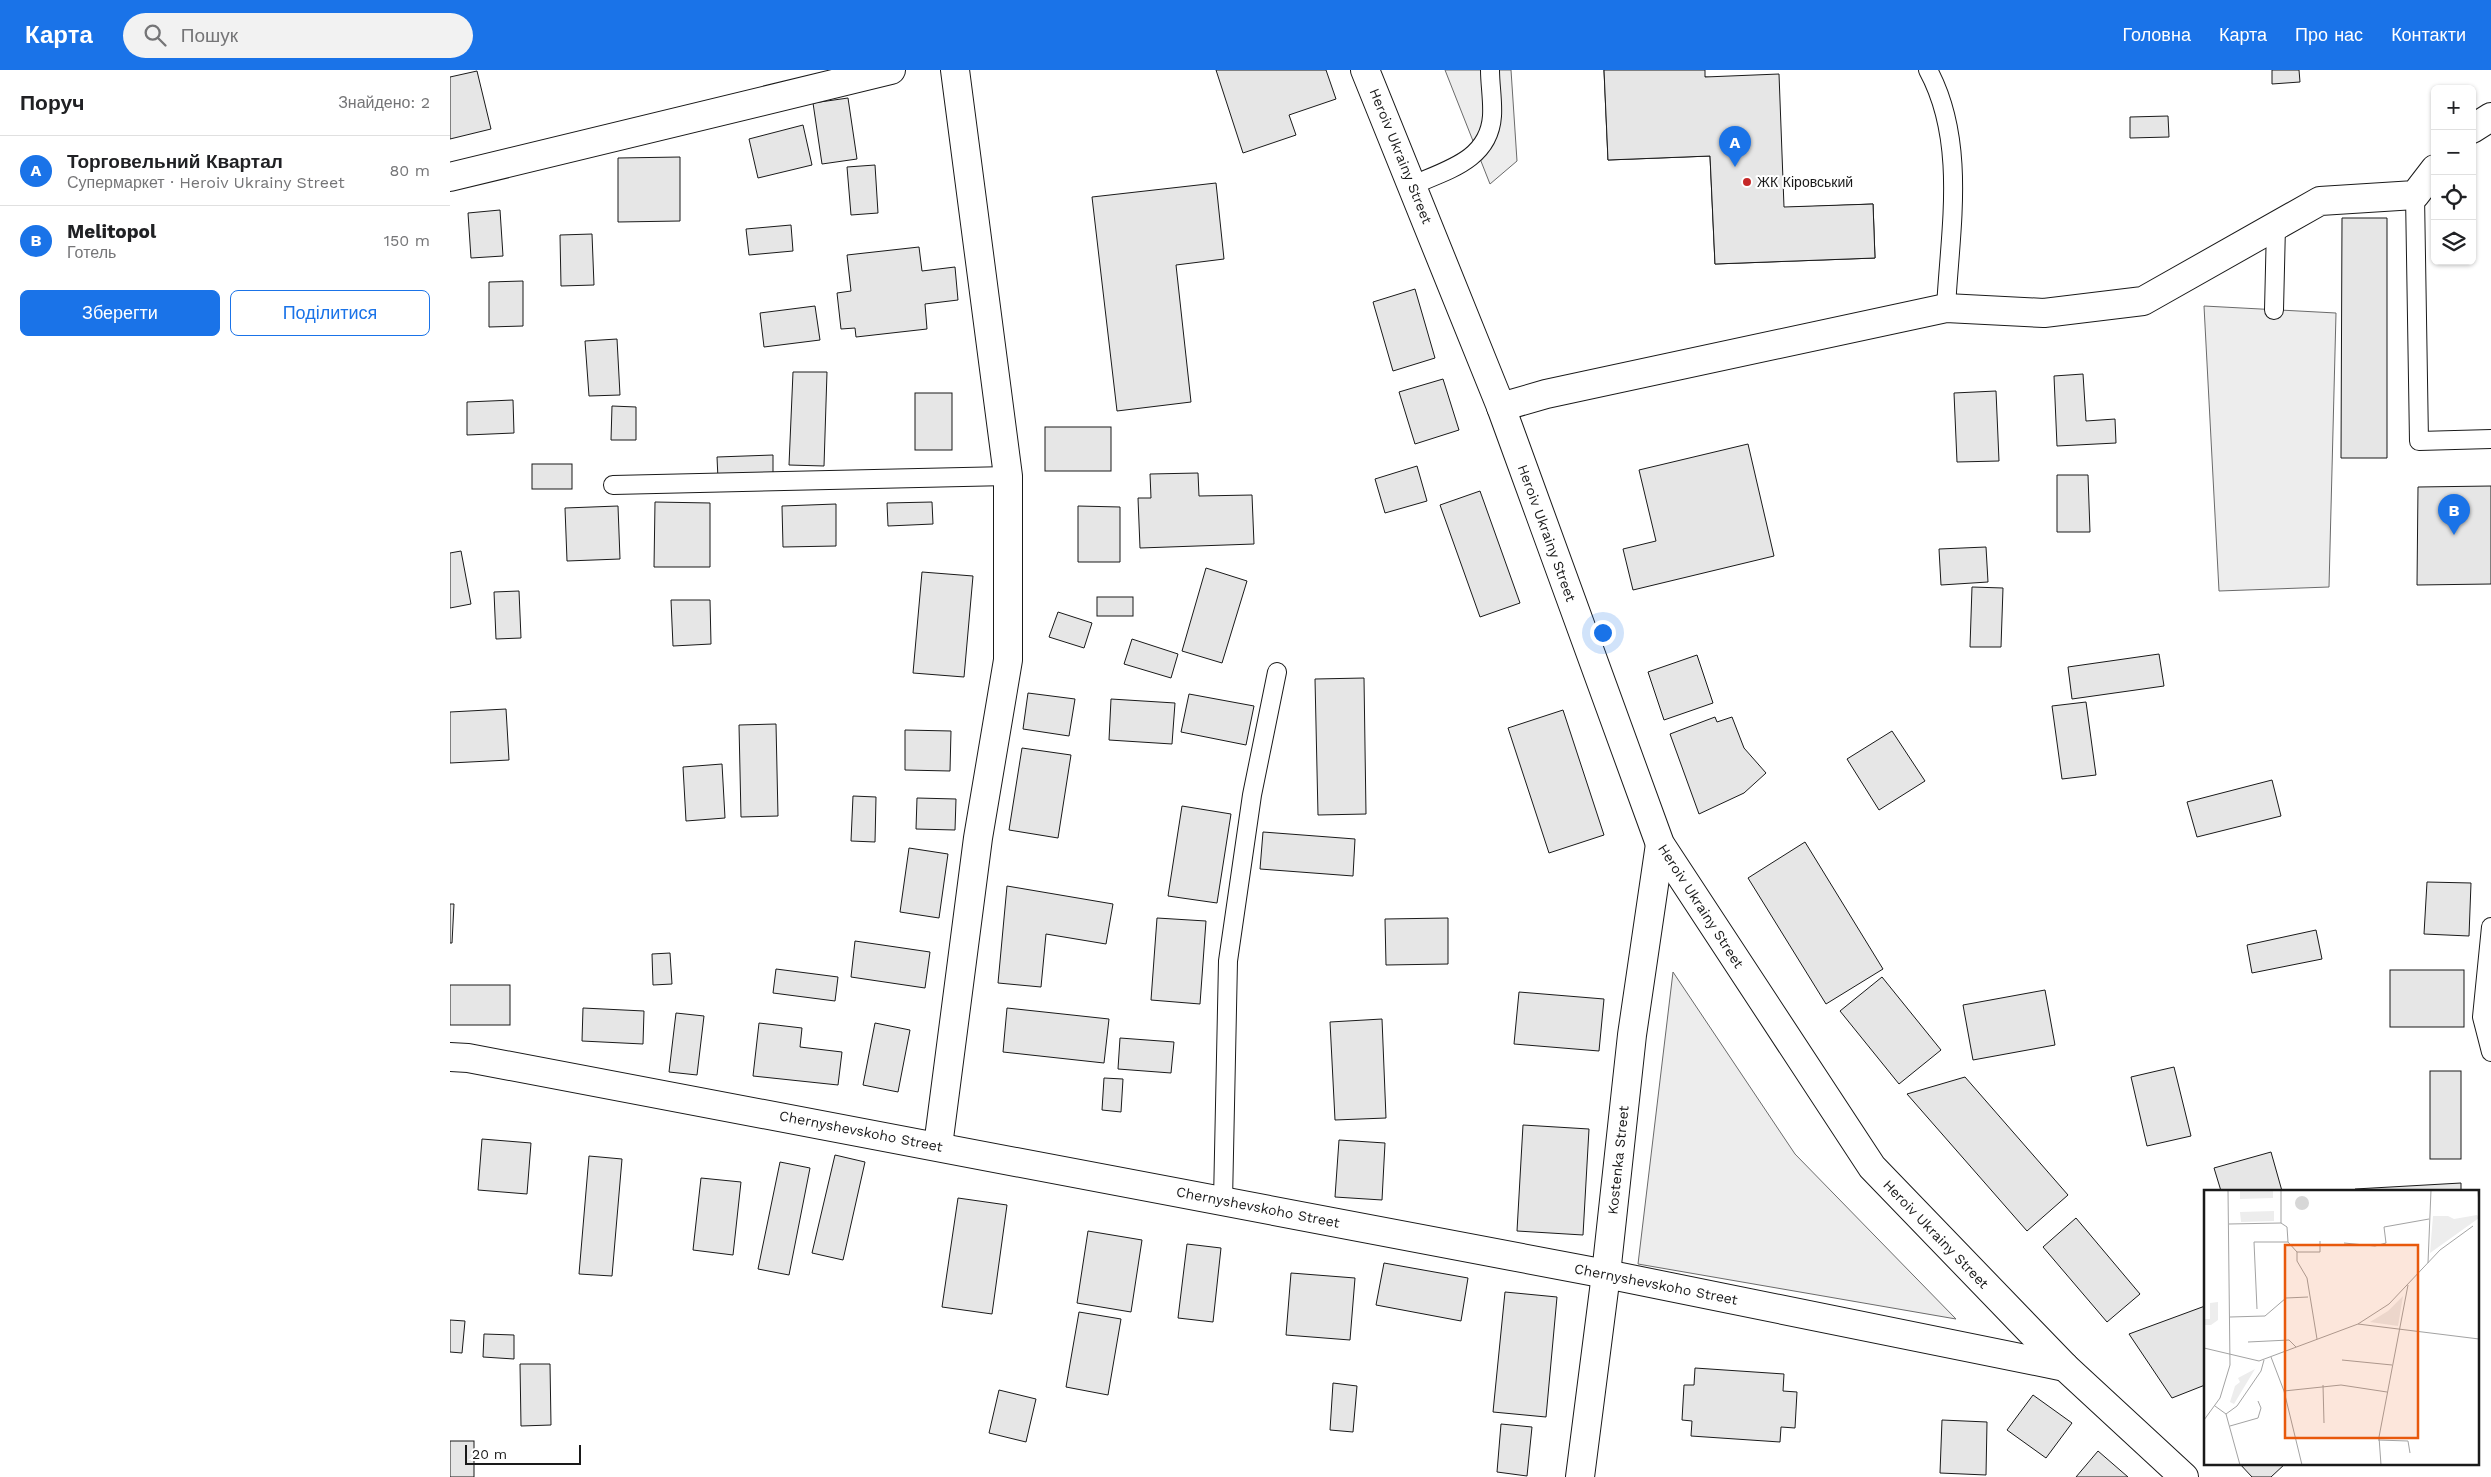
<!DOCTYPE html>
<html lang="uk">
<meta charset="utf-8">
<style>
body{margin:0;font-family:"Work Sans",sans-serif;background:#f2f2f2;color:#202124}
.controls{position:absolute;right:15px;top:15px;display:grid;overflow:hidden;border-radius:8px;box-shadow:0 1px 4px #0004}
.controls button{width:45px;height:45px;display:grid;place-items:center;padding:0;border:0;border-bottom:1px solid #e0e0e0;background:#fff;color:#202124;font:25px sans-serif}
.scale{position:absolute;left:15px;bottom:12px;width:116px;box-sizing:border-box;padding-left:5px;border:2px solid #1a1a1a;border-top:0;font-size:14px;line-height:18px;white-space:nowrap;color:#1a1a1a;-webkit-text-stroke:4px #fff;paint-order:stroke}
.you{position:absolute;left:1152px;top:562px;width:18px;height:18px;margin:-12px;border:4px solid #fff;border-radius:50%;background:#1a73e8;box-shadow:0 0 0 8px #1a73e833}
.badge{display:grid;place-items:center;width:32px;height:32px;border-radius:50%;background:#1a73e8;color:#fff;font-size:16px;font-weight:700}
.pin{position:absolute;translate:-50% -41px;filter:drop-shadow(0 1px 2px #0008)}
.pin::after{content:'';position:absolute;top:26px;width:18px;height:15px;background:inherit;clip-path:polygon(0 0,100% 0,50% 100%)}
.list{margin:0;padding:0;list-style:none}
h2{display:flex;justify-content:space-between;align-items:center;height:65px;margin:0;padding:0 20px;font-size:21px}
h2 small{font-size:16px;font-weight:400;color:#757577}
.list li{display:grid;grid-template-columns:32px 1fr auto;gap:15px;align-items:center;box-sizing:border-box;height:70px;padding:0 20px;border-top:1px solid #e0e0e0}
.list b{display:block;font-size:19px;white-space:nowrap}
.list p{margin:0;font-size:16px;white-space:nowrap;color:#757577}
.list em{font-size:16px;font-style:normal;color:#757577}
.actions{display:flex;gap:10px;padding:15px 20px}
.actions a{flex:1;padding:11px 0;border:1px solid #1a73e8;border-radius:8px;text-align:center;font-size:18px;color:#1a73e8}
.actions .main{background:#1a73e8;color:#fff}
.icon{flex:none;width:28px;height:28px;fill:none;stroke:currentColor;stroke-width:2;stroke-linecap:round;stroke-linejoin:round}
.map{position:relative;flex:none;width:2041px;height:1407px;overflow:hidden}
header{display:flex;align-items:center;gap:30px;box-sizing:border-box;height:70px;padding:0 25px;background:#1a73e8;color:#fff}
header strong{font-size:24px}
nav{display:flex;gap:28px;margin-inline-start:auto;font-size:18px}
.search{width:350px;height:45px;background:#f2f2f2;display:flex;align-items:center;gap:12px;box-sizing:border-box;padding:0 18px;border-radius:28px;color:#757577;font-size:19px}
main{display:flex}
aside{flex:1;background:#fff}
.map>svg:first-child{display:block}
</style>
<header>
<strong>Карта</strong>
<div class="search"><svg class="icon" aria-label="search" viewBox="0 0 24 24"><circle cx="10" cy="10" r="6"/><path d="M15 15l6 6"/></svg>Пошук</div>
<nav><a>Головна</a><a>Карта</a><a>Про нас</a><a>Контакти</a></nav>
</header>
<main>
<aside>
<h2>Поруч<small>Знайдено: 2</small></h2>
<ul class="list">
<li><span class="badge">A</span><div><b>Торговельний Квартал</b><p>Супермаркет · Heroiv Ukrainy Street</p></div><em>80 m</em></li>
<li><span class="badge">B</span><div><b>Melitopol</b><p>Готель</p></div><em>150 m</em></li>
</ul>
<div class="actions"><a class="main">Зберегти</a><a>Поділитися</a></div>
</aside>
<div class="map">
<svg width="2041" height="1407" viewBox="0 0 2041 1407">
<rect width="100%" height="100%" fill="#fff"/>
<g fill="#ededed" stroke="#6a6a6a">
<path d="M995,0H1061L1067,91L1040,114Z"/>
<path d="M1754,236L1886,243L1879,517L1769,521Z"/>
<path d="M1223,902L1345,1084L1506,1249L1188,1194Z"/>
</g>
<g fill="#e6e6e6" stroke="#1a1a1a">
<path d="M766,0H876L886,29L839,45L846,65L793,83Z"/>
<path d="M1154,0H1212L1213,15L1255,7L1305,11L1309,104H1300L1302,139L1423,134L1425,188L1265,194L1260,86L1158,90Z"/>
<path d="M1154,0H1255V7L1329,4L1334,137L1423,134L1425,188L1265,194L1260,86L1158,90Z"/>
<path d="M1822,0H1849L1850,12L1822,14Z"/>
<path d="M27,1L41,59L0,69V7Z"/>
<path d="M398,28L407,89L372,94L363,33Z"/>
<path d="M1718,46L1719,67L1680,68V47Z"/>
<path d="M353,55L362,95L308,108L299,69Z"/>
<path d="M230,87V151L168,152V88Z"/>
<path d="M425,95L428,143L401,145L397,97Z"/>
<path d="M766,113L774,189L726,195L741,332L667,341L642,127Z"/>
<path d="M50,140L53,186L21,188L18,143Z"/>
<path d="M1892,148H1937V388H1891Z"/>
<path d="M341,155L343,181L299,185L296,159Z"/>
<path d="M142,164L144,215L111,216L110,165Z"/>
<path d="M469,177L472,201L505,197L508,230L475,234L477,259L406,267L405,258L391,259L387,223L401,221L397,185Z"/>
<path d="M73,211V256L39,257V212Z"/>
<path d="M965,219L985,288L943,301L923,232Z"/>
<path d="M365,236L370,270L314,277L310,243Z"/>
<path d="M167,269L170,325L139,326L135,271Z"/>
<path d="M343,302H377L374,396L339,395Z"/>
<path d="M1633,304L1636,351L1665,349L1666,373L1607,376L1604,306Z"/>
<path d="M993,309L1009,360L965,374L949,322Z"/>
<path d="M1546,321L1549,391L1507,392L1504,323Z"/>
<rect x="465" y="323" width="37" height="57"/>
<path d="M63,330L64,363L17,365V332Z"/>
<path d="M162,336L186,337V370H161Z"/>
<rect x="595" y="357" width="66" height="44"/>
<path d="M1298,374L1324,486L1183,520L1173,479L1206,471L1189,400Z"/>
<path d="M323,385V407L268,409L267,387Z"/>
<rect x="82" y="394" width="40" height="25"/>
<path d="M967,396L977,431L935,443L925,409Z"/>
<path d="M748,403L749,426L802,425L804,474L690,478L688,428H701L700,404Z"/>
<path d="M1607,405H1638L1640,462H1607Z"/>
<path d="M2041,416V514L1967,515L1968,417Z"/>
<path d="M1030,421L1070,533L1030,547L990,435Z"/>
<path d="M205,432L260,433V497H204Z"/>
<path d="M482,432L483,454L438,456L437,433Z"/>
<path d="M386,434V476L333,477L332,436Z"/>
<path d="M168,436L170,489L117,491L115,438Z"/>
<path d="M628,436L670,437V492H628Z"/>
<path d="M1536,477L1538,512L1491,515L1489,479Z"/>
<path d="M11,481L21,534L0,538V483Z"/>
<path d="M756,498L797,511L772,593L732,581Z"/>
<path d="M472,502L523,506L514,607L463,603Z"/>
<path d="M1522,517L1553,518L1551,577H1520Z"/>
<path d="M69,521L71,568L46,569L44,522Z"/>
<rect x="647" y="527" width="36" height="19"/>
<path d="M221,530H260L261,574L223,576Z"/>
<path d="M608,542L642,553L634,578L599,567Z"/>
<path d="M682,569L728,584L721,608L674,594Z"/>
<path d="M1709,584L1714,616L1622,629L1618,597Z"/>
<path d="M1247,585L1263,633L1214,650L1198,602Z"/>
<path d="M914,608L916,744L868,745L865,609Z"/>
<path d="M578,623L625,629L619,666L573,659Z"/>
<path d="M739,624L804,636L796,675L731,662Z"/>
<path d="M661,629L725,633L722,674L659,670Z"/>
<path d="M1636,632L1646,705L1612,709L1602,636Z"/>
<path d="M56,639L59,690L0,693V642Z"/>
<path d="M1113,640L1154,765L1099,783L1058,658Z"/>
<path d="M1265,647L1267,652L1282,647L1294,678L1316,703L1294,723L1249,744L1220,664Z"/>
<path d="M326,654L328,746L291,747L289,655Z"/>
<path d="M455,660L501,661L500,701L455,700Z"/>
<path d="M1442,661L1475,711L1429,740L1397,689Z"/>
<path d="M572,678L621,685L608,768L559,760Z"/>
<path d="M272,694L275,748L236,751L233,697Z"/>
<path d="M1822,710L1831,746L1747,767L1737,732Z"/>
<path d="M403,726L426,727L425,772L401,771Z"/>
<path d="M467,728L506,729L505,760L466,759Z"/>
<path d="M732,736L781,744L767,833L718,826Z"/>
<path d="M813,762L905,769L903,806L810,799Z"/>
<path d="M1355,772L1433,899L1376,934L1298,808Z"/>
<path d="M459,778L498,784L489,848L450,842Z"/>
<path d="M1977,812L2021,813L2019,866L1974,864Z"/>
<path d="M557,816L663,834L656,874L596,864L591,917L548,913Z"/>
<path d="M0,834H4L2,873H0Z"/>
<path d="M707,848L756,851L750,934L701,930Z"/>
<path d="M998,848V894L936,895L935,849Z"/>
<path d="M1866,860L1872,889L1802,903L1797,875Z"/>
<path d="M405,871L480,882L475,918L401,907Z"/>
<path d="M220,883L222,914L203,915L202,884Z"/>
<path d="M326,899L388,907L385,931L323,923Z"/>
<rect x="1940" y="900" width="74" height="57"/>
<path d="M1432,907L1491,980L1449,1014L1390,941Z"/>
<rect x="0" y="915" width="60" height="40"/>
<path d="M1595,920L1605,975L1523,990L1513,935Z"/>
<path d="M1069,922L1154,929L1149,981L1064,974Z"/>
<path d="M133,938L194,941L193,974L132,971Z"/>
<path d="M557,938L659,949L654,993L553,982Z"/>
<path d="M226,943L254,946L247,1005L219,1002Z"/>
<path d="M932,949L936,1048L885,1050L880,952Z"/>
<path d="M309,953L352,958L350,977L392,982L388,1015L303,1006Z"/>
<path d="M425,953L460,960L448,1022L413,1015Z"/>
<path d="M670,968L724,972L721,1003L668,999Z"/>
<path d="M1724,997L1741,1066L1697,1076L1681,1007Z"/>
<rect x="1980" y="1001" width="31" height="88"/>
<path d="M1515,1007L1618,1125L1577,1161L1457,1024Z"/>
<path d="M654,1008L673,1009L671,1042L652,1040Z"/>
<path d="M1073,1055L1139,1059L1133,1165L1067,1161Z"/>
<path d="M32,1069L81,1073L77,1124L28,1120Z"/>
<path d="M889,1070L935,1073L932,1130L885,1127Z"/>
<path d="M1821,1082L1832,1121H1771L1764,1098Z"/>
<path d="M385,1085L415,1092L393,1190L362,1183Z"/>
<path d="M139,1086L172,1089L162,1206L129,1204Z"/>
<path d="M330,1092L360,1098L339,1205L308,1199Z"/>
<path d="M251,1108L291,1112L283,1185L243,1180Z"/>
<path d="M2011,1113V1121H1905V1119Z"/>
<path d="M508,1128L557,1135L542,1244L492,1237Z"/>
<path d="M1626,1148L1690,1224L1657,1252L1593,1177Z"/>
<path d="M638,1161L692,1170L681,1242L627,1233Z"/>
<path d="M737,1174L771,1178L763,1252L728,1248Z"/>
<path d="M934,1193L1018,1208L1011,1251L926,1235Z"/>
<path d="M841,1203L905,1208L900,1270L836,1265Z"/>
<path d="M1055,1222L1107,1227L1096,1347L1043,1342Z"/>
<path d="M1755,1236V1315L1722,1328L1679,1264Z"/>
<path d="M629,1242L671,1249L658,1325L616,1317Z"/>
<path d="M0,1250L15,1251L12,1283L0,1282Z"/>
<path d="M34,1264L64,1265V1289L33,1287Z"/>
<path d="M70,1294H100L101,1355L71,1356Z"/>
<path d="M1245,1298L1334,1304L1333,1321L1347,1322L1345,1358L1331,1357L1330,1372L1241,1366L1242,1351L1232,1350L1234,1315H1244Z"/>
<path d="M883,1313L907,1316L903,1362L880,1360Z"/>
<path d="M549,1320L586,1329L576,1372L539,1363Z"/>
<path d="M1583,1325L1622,1353L1596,1388L1557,1360Z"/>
<path d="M1492,1350L1537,1352L1536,1405L1490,1403Z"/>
<path d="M1051,1354L1082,1357L1077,1406L1047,1402Z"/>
<rect x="0" y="1371" width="24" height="36"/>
<path d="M1648,1381L1678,1407H1626Z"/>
<path d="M1789,1393H1836L1821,1407H1802Z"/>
</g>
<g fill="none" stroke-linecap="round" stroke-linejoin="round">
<defs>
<g id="service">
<path d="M1478,0C1517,72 1500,160 1496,238"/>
<path d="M963,115C997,100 1039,90 1042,46C1043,31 1040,15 1040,0"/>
<path d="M1965,125L1969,371L2041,369"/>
<path d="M1824,240L1826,156"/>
<path d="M163,415L558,406"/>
<path d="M2041,857L2032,947L2041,982"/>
<path d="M773,1131L778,891L802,725L827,602"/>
</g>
<g id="minor">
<path d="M2022,59L2041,47"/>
<path d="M0,107L441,0"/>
<path d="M1051,337L1096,324L1496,238L1594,243L1693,231L1870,131L1965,125L1985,99"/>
<path d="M0,987L18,988L1156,1204L1615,1297"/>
<path d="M488,1076L528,768L558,590V406L505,0"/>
<path d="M1130,1407L1156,1204L1182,965L1210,774"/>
</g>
<path id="secondary" d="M915,0L1051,337L1210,774L1422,1097L1615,1297L1734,1407"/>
</defs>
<use href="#service" stroke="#1a1a1a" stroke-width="20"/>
<use href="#minor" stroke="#1a1a1a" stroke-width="30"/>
<use href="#secondary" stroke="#1a1a1a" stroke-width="30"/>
<use href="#service" stroke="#fff" stroke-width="18"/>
<use href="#minor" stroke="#fff" stroke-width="28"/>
<use href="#secondary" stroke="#fff" stroke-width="28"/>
</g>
<circle fill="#c62828" stroke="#fff" stroke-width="2" cx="1297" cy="112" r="5"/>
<g text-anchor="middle" stroke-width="4" stroke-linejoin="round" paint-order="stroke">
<g font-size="14" fill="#1a1a1a" stroke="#fff">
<text transform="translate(951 86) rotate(68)" y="5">Heroiv Ukrainy Street</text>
<text transform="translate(1097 463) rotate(70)" y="5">Heroiv Ukrainy Street</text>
<text transform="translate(1251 836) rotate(57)" y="5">Heroiv Ukrainy Street</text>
<text transform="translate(411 1061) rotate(11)" y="5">Chernyshevskoho Street</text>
<text transform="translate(1168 1090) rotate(-84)" y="5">Kostenka Street</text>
<text transform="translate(808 1137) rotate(11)" y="5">Chernyshevskoho Street</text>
<text transform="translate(1486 1164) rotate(46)" y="5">Heroiv Ukrainy Street</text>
<text transform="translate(1206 1214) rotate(11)" y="5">Chernyshevskoho Street</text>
</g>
<g font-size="14" fill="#1a1a1a" stroke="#fff" text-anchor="start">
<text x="1307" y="117">ЖК Кіровський</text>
</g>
</g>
<g transform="translate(1754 1120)">
<rect width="275" height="275" fill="#fff"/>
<path d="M36,0H69V8L36,9ZM70,21V31L37,32L36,22ZM273,25L275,28L226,63L229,26H244L250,29ZM199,106L194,136L166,132L184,121ZM14,112V130L7,135H0V129H6V113ZM51,179L30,214L26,212L31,196L36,192L34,188Z" fill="#ededed"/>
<path d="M91 13a7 7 0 1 1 14 0a7 7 0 1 1-14 0Z" fill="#d7d7d7"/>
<path fill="none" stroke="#a3a3a3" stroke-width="1" d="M274,0L275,16M77,33L83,37L84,52L93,62V71L103,88L113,149M25,34L77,33V0M140,53L171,56L182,53L180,37L225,29M93,62H116V51M224,73L227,0M53,119L50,52H84M26,127L61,126L82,108L104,107M154,134L275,149M44,152L85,150L92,157M0,158L55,171L154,134L185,114L236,60L269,36M67,167L80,201L98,275M138,170L188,175M119,195L120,233M80,201L137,195L183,202M11,216L22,224L36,275M22,224L33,216L57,181L60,170M0,230L16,208L26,175L24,0M26,236L54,228L57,218L54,211M174,250L204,251L206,263M177,275L175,247L204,95"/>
<path fill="#e8590c" fill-opacity="0.15" stroke="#e8590c" stroke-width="2.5" d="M81,55H214V248H81Z"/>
<rect width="275" height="275" fill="none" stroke="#1a1a1a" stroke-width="2.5"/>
</g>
</svg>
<div class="controls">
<button>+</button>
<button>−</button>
<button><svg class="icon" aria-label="locate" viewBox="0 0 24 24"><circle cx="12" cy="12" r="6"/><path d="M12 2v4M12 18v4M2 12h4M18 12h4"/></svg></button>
<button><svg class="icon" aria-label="layers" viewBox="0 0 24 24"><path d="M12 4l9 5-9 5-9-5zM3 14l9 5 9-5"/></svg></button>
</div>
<div class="scale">20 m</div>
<div class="you"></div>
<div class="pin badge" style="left:1285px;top:97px">A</div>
<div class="pin badge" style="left:2004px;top:465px">B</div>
</div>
</main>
